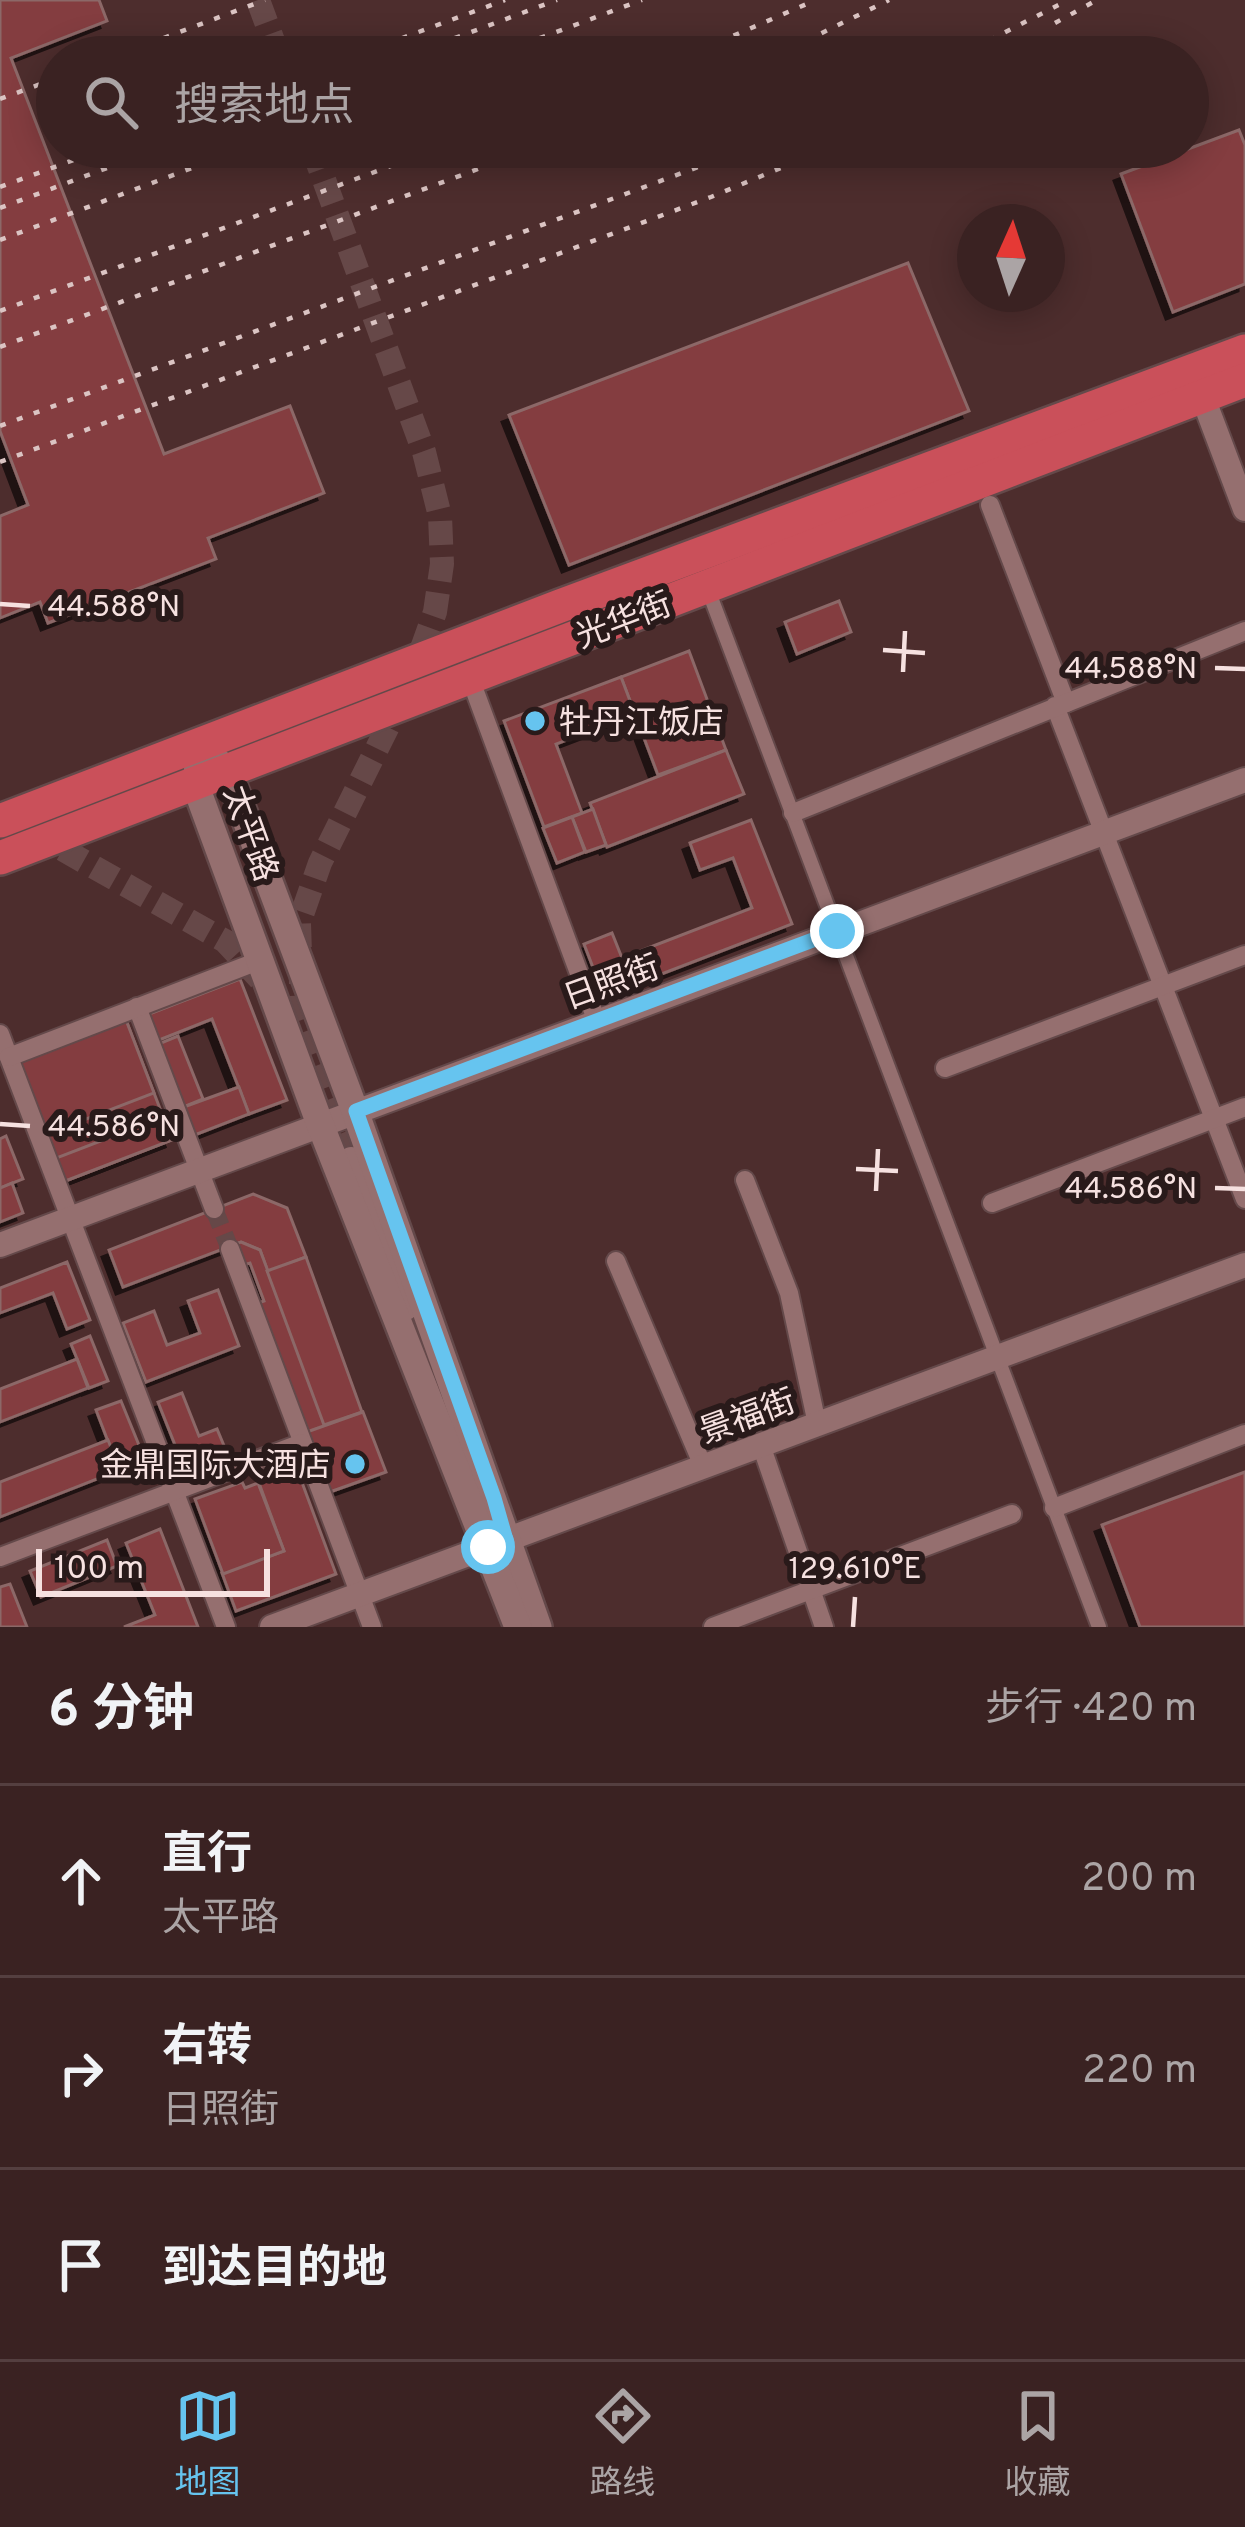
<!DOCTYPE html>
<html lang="zh">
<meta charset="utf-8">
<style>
body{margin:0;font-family:Overpass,"Noto Sans SC",sans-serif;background:#412a2a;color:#f1f3f6}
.compass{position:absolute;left:957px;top:204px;width:108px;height:108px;border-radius:50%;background:#3a2222;box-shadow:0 6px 30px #0003;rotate:3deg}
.scale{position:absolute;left:36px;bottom:30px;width:234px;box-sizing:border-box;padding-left:12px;border:6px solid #f6e1e0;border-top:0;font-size:33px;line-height:42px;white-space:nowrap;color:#f6e1e0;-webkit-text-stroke:9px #291a1a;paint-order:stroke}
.stop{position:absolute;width:36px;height:36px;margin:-27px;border:9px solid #66c4ef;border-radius:50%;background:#fff}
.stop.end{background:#66c4ef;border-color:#fff;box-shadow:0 3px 12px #0008}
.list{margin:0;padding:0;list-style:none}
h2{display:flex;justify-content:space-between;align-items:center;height:156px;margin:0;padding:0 48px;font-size:51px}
h2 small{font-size:39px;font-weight:400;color:#aba4a5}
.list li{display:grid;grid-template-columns:78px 1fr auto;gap:36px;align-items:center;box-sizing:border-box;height:192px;padding:0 48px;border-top:3px solid #543f40}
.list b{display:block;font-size:45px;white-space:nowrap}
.list p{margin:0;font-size:39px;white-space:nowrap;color:#aba4a5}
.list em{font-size:39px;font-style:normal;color:#aba4a5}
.icon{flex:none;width:66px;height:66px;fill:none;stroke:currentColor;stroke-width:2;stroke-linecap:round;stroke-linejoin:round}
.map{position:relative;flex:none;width:1245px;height:1627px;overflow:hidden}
.search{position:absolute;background:#3a2222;box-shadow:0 6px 30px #0003;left:36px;right:36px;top:36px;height:132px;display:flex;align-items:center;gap:30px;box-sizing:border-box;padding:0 42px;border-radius:66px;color:#aba4a5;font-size:45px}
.sheet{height:732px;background:#3a2222}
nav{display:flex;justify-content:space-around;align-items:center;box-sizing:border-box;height:168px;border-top:3px solid #543f40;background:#3a2222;font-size:33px;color:#aba4a5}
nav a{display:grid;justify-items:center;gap:6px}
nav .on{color:#66c4ef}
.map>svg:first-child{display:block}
</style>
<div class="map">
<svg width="1245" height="1627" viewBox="0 0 1245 1627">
<defs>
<filter id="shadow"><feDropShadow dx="-7" dy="7" stdDeviation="0" flood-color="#0009"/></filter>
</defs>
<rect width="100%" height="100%" fill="#4d2d2d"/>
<g fill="#843c3f" stroke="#8c6867" stroke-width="3" filter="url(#shadow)">
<path d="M0,0H99L107,21L11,58L164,454L290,406L324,493L208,538L216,559L48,623L40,602L0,618V516L28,505L0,431Z"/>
<path d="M1239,130L1245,145V284L1173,312L1121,174Z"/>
<path d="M908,263L969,411L569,565L509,415Z"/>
<path d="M839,601L851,632L797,654L785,622Z"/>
<path d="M689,651L726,750L658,775L621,677Z"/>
<path d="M621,677L635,714L556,744L582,813L544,827L504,721Z"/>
<path d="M726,750L744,794L607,847L590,803Z"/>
<path d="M593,809L606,845L586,852L572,817Z"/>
<path d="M572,817L585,852L557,863L543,828Z"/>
<path d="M751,820L792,924L604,996L584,944L612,933L622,958L752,908L733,858L700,870L690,843Z"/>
<path d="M240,979L287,1100L249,1114L212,1019L154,1042L144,1016Z"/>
<path d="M126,1020L172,1140L60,1183L14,1062Z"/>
<path d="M126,1020L154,1093L42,1136L14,1062Z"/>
<path d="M178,1036L203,1099L181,1108L156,1045Z"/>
<path d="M239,1087L249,1114L192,1136L181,1108Z"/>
<path d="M163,1117L172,1140L60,1183L51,1160Z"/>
<path d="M6,1136L23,1179L0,1188V1139Z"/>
<path d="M12,1183L23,1213L0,1222V1188Z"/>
<path d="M253,1194L287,1208L306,1257L268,1272L260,1250L241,1242L123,1287L109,1250Z"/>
<path d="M241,1242L260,1250L326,1426L304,1435L255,1304L264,1301L250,1263L240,1266L232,1245Z"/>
<path d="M306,1257L362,1412L324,1425L267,1271Z"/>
<path d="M67,1262L90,1320L67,1329L53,1293L0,1313V1288Z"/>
<path d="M218,1290L239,1346L146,1382L123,1323L154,1311L167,1345L200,1333L188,1301Z"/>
<path d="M90,1336L108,1381L89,1388L71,1344Z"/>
<path d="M77,1359L88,1388L0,1422V1389Z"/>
<path d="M182,1393L199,1436L217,1429L227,1453L185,1470L158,1402Z"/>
<path d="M121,1401L145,1460L119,1470L96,1410Z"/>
<path d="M363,1412L386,1472L327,1493L304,1433Z"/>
<path d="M108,1440L120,1470L0,1517V1482Z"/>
<path d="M297,1469L336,1574L236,1611L222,1573L284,1551L259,1483Z"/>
<path d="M1245,1472V1627H1140L1102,1525Z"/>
<path d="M242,1482L245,1488L258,1483L284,1551L223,1574L195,1499Z"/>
<path d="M160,1529L198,1627H124L155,1615L126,1543Z"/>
<path d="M107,1540L117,1566L41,1597L30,1571Z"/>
<path d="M10,1584L27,1627H0V1587Z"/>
</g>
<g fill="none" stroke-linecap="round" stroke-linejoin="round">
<path stroke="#664848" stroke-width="18" stroke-dasharray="18 9" stroke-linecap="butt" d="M214,1209L230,1249"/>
<g stroke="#664848" stroke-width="24" stroke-dasharray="24 12" stroke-linecap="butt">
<path d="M258,0L279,57"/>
<path d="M312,147L424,452L440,516L442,564L435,612L410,682L320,863L299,923L302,1015L357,1157"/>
<path d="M0,814L225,941L260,979"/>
</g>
<defs>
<path id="pedestrian" d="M707,587L1099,1627"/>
<g id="minor">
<path d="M990,505L1066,703"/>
<path d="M470,678L597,1022"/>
<path d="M1055,706L1245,1199"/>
<path d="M793,813L1245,631"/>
<path d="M137,1007L214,1209"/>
<path d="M0,1034L226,1627"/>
<path d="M9,1057L261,960"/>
<path d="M945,1068L1245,955"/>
<path d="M745,1180L789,1293L817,1424"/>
<path d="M992,1203L1245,1107"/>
<path d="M230,1249L372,1627"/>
<path d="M616,1261L703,1466"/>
<path d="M761,1445L824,1627"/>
<path d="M1054,1508L1245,1434"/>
<path d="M0,1557L302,1443"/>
<path d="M713,1627L1012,1514"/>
</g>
<g id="tertiary">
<path d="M1197,382L1245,509"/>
<path d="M351,1159L406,1308"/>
<path d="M0,1245L1245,780"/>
<path d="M272,1627L1245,1265"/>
</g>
<g id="secondary">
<path d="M201,745L228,772L355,1111L538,1627"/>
<path d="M198,767L195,784L320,1124L518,1627"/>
</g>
<g id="trunk">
<path d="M0,821L560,606L1245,351"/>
<path d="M0,858L1245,380"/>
</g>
</defs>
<use href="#pedestrian" stroke="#64494a" stroke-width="18"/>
<use href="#minor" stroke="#64494a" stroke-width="22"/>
<use href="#tertiary" stroke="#64494a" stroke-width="28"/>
<use href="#secondary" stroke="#64494a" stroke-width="32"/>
<use href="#trunk" stroke="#64494a" stroke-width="38"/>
<use href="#pedestrian" stroke="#956f6f" stroke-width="14"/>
<use href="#minor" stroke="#956f6f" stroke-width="18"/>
<use href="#tertiary" stroke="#956f6f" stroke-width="24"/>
<use href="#secondary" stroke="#956f6f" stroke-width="27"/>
<use href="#trunk" stroke="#ca505a" stroke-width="33"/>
<g stroke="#dbc4c3" stroke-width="4.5" stroke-dasharray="6 12" stroke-linecap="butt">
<path d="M1055,23L1097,0"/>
<path d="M113,57L265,0"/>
<path d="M351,57L505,0"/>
<path d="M404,57L557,0"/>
<path d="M489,57L642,0"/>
<path d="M684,57L816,0"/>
<path d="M773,57L889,0"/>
<path d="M957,57L1068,0"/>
<path d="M0,99L57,78"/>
<path d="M0,187L109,147"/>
<path d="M0,208L163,147"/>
<path d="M0,240L248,147"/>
<path d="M0,311L442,147"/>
<path d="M0,347L537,147"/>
<path d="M0,426L752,147"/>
<path d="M0,462L711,197L831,147"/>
</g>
</g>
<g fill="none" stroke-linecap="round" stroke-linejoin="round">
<path stroke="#66c4ef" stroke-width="15" d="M488,1547L506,1540L494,1498L356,1111L837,931"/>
</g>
<path fill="none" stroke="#f6e1e0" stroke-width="4.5" d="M0,604L30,606M883,650L925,653M1215,668L1245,669M903,672L905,631M0,1124L30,1126M856,1169L898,1171M1215,1188L1245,1189M876,1191L878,1149M853,1627L855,1597"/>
<g fill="#66c4ef" stroke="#291a1a" stroke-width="4.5">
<circle cx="535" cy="721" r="12"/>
<circle cx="355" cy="1464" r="12"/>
</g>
<g text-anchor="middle" stroke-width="12" stroke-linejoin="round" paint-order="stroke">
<g font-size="33" fill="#f6e1e0" stroke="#291a1a">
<text transform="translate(623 619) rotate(-21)" y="12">光华街</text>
<text transform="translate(252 833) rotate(70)" y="12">太平路</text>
<text transform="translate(611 981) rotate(-20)" y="12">日照街</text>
<text transform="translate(747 1415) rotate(-20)" y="12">景福街</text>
</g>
<g font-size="33" fill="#f6e1e0" stroke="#291a1a" text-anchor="start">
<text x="559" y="733">牡丹江饭店</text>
<text x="331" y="1476" text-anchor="end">金鼎国际大酒店</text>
</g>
</g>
<g font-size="30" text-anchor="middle" fill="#f6e1e0" stroke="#291a1a" stroke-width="12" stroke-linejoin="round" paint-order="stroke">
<text x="114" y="616">44.588°N</text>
<text x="1131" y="678">44.588°N</text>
<text x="114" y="1136">44.586°N</text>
<text x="1131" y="1198">44.586°N</text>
<text x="855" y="1578">129.610°E</text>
</g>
</svg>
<svg class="compass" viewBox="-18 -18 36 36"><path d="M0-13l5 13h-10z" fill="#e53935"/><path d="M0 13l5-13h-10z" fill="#aba4a5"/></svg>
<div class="scale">100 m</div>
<div class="stop" style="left:488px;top:1547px"></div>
<div class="stop end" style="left:837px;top:931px"></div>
<div class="search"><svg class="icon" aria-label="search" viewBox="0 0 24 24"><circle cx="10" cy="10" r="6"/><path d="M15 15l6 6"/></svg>搜索地点</div>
</div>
<section class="sheet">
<h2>6 分钟<small>步行 · 420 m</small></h2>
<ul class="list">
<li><svg class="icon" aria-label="ahead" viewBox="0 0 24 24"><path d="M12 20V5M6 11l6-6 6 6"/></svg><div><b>直行</b><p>太平路</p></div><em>200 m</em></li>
<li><svg class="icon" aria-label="right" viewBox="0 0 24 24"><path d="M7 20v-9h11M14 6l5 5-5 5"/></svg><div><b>右转</b><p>日照街</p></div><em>220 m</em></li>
<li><svg class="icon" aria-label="arrive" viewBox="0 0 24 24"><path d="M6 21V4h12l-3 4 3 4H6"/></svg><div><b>到达目的地</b></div></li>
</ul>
</section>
<nav>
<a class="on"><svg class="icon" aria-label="map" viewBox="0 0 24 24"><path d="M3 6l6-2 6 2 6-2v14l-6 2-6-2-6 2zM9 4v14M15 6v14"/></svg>地图</a>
<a><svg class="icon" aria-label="directions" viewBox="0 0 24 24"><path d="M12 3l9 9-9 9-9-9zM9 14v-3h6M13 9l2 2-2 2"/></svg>路线</a>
<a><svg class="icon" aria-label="saved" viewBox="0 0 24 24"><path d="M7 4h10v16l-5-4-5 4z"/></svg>收藏</a>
</nav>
